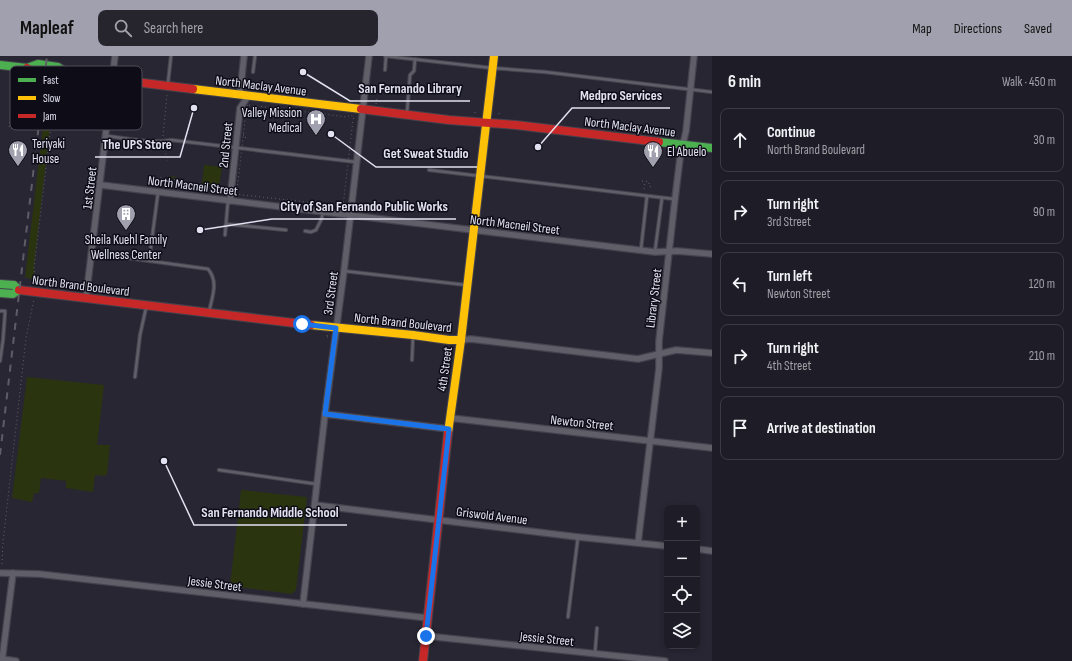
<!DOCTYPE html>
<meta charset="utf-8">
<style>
body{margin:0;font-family:"Sofia Sans Condensed",sans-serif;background:#26252e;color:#f1f3f6}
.controls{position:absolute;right:12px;bottom:12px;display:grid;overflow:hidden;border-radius:8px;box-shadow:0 2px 6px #0003}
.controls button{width:36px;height:36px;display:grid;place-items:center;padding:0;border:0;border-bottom:1px solid #3c3a43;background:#1e1c26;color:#f1f3f6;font:20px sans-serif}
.stop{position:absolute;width:12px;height:12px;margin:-9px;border:3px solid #1a73e8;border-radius:50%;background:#fff}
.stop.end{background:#1a73e8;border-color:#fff;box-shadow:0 1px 4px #0008}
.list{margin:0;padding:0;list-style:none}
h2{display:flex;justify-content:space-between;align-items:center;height:52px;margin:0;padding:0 16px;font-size:17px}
h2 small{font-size:13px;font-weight:400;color:#a1a1a7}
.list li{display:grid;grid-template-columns:26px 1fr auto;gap:12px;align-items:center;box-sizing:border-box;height:64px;margin:0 8px 8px;padding:0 8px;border:1px solid #3c3a43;border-radius:8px}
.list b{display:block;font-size:15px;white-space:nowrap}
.list p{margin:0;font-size:13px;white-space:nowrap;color:#a1a1a7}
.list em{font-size:13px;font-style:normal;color:#a1a1a7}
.icon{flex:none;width:22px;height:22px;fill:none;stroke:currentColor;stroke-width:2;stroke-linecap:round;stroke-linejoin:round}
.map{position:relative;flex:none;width:712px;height:605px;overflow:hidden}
header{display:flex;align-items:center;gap:24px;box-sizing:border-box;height:56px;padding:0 20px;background:#a1a0ae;color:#111}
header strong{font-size:19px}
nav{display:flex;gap:22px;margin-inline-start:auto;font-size:14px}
.search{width:280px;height:36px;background:#26252e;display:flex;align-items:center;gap:10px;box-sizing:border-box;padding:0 14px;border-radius:8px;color:#a1a1a7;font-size:15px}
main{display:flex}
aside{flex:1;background:#1e1c26}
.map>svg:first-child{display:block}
</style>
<header>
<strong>Mapleaf</strong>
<div class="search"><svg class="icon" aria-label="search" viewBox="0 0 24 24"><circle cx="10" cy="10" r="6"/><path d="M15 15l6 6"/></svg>Search here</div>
<nav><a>Map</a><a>Directions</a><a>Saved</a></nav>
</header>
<main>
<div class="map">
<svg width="712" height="605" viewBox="0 0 712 605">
<rect width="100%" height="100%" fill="#282633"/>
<g fill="#2a3510">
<path d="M54,27L56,31L52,52L34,210V222L29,223L28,221L25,222L48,28Z"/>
<path d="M198,108L222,111L219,131L175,127L176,122H169V120L177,121L176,127L202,129L204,109Z"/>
<path d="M27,321L104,329L97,389H110L107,419H105V420L95,419L93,436L66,432V425L41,422L39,437H34L32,446L12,442Z"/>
<path d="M241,434L307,441L296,534L292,538L230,530Z"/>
</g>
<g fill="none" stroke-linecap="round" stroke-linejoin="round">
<defs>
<g id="lane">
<path d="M385,0L492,12L545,16L712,36"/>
<path d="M385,14L386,0"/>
<path d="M253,16L255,0"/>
<path d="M168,27L171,0"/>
<path d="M407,57L410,19L414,15L415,3"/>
<path d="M106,80C127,82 150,88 171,84L356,106"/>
<path d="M429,114L674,143"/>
<path d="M226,168L286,174"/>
<path d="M305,175L311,176L316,174L321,164L323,157"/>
<path d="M225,179L228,145"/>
<path d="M641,193L647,140"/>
<path d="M655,195L662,142"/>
<path d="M92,197L208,213C219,226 212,241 209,256"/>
<path d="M149,205L158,137"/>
<path d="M344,215L466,229"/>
<path d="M0,255H5V257L3,284L0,305"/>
<path d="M412,304L413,280"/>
<path d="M135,321L140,279L146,252"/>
<path d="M219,414L316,428"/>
<path d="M568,561L578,481"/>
<path d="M595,597L597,572"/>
</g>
<g id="street">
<path d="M240,38L244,0"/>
<path d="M101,129L655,196L677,195L712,198"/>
<path d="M230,145L240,52L249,39"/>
<path d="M86,242L115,0"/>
<path d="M461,284L471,283L638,303L676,294L712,297"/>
<path d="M325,358L449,373"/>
<path d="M450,362L712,392"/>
<path d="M315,449L578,481L667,490"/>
<path d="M638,487L659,312V285L675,143L680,102L686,75L694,0"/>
<path d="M697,493L712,495"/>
<path d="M0,517L39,518L428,562"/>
<path d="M303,548L325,358L344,215L369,0"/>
<path d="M426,580L665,605"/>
<path d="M2,603L16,605"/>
<path d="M2,605L13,517"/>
</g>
<g id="fast">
<path d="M0,9L27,12L38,8L58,11L69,18"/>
<path d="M659,86L712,92"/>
<path d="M0,228L14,229L19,234"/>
<path d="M0,237L13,238L19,234"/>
</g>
<g id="slow">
<path d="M193,33L361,53"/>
<path d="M311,269L413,279L449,284H461"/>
<path d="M448,377L461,284L494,0"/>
</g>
<g id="jam">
<path d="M27,12C41,20 53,21 69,18L193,33"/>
<path d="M361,53L449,64L516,69L659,86"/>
<path d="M19,234L311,269"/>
<path d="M423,605L448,377"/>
</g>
</defs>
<use href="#lane" stroke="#44424d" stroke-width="4.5"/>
<use href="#street" stroke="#44424d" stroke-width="8"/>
<use href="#fast" stroke="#44424d" stroke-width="10"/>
<use href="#slow" stroke="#44424d" stroke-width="10"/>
<use href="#jam" stroke="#44424d" stroke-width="10"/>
<g stroke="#616069" stroke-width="1" stroke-dasharray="1 3" stroke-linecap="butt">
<path d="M228,28V24"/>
<path d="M376,48L377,42"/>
<path d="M249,49L347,61L350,59L354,61L353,64L343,150L234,138L237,134L246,56L243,51Z"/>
<path d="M475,57L476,53"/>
<path d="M499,58V55"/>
<path d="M16,73L9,72L12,47L11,45L13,31L24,32L25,23"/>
<path d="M243,79H245L246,84"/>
<path d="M163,80L167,39"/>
<path d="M185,81L188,77L189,69"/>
<path d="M163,91L162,93L168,101L167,105"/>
<path d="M642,125L649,126V130L652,131"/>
<path d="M160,126L161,121"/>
<path d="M165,127V125"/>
<path d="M175,128V123"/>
<path d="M644,133L645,126"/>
<path d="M36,228L34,212L54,45L58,28"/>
<path d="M97,233L98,232"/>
<path d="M330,257L331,258"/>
<path d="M329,258L330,259"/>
<path d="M327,280V279"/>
<path d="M327,281H328"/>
<path d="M2,508L3,486L26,282L34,243"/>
</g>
<use href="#lane" stroke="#605f69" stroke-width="2.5"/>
<use href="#street" stroke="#605f69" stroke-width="5.5"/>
<use href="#fast" stroke="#4caf50" stroke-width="8"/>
<use href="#slow" stroke="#ffc107" stroke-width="8"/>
<use href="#jam" stroke="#c62828" stroke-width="8"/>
<path stroke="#5e5c66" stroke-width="2" stroke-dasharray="7 7" stroke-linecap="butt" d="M0,399L47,0"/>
</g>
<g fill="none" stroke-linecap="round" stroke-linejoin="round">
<path stroke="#1a73e8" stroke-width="5" d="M302,268L336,272L325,358L449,373L426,580"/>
</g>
<defs>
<symbol id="hospital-pin" viewBox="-11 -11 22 30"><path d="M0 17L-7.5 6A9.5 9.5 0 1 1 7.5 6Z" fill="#a1a0ae" stroke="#0e0d17"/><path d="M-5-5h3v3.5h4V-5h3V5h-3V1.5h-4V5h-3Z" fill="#fff"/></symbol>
<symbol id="restaurant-pin" viewBox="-11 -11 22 30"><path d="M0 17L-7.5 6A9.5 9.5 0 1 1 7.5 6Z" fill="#a1a0ae" stroke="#0e0d17"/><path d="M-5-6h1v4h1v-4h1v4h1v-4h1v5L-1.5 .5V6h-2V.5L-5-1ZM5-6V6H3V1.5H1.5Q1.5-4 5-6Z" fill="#fff"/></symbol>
<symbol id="building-pin" viewBox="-11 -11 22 30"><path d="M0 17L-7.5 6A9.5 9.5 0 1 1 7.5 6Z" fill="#a1a0ae" stroke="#0e0d17"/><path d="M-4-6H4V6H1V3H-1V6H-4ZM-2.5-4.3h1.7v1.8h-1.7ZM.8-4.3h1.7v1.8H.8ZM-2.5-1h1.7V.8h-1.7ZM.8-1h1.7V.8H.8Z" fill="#fff"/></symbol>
</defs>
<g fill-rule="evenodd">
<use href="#hospital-pin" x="305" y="52" width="22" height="30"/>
<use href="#restaurant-pin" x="7" y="83" width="22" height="30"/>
<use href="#restaurant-pin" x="642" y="84" width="22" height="30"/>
<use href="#building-pin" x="115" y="147" width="22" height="30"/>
</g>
<g text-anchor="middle" stroke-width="3" stroke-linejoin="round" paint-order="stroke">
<g font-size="13" fill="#e2e1f1" stroke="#0e0d17">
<text transform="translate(261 29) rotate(7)" y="5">North Maclay Avenue</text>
<text transform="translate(630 70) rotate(7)" y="5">North Maclay Avenue</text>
<text transform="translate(225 89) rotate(-84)" y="5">2nd Street</text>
<text transform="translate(193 129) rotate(7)" y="5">North Macneil Street</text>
<text transform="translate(89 132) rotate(-83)" y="5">1st Street</text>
<text transform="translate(515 168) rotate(7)" y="5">North Macneil Street</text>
<text transform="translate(81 229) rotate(7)" y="5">North Brand Boulevard</text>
<text transform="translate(330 237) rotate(-82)" y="5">3rd Street</text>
<text transform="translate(653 242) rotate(-83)" y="5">Library Street</text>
<text transform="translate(403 266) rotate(6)" y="5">North Brand Boulevard</text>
<text transform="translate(444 313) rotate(-82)" y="5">4th Street</text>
<text transform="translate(582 366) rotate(6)" y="5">Newton Street</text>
<text transform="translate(492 459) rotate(7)" y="5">Griswold Avenue</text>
<text transform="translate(215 527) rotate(7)" y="5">Jessie Street</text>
<text transform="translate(547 582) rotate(6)" y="5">Jessie Street</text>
</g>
<g font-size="13" fill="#e2e1f1" stroke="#0e0d17" text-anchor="start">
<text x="302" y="61" text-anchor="end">Valley Mission<tspan x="302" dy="15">Medical</tspan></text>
<text x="32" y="92">Teriyaki<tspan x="32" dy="15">House</tspan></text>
<text x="667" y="100">El Abuelo</text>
<text x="126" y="188" text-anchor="middle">Sheila Kuehl Family<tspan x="126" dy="15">Wellness Center</tspan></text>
</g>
</g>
<rect x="10" y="10" width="132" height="64" rx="6" fill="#0e0d17" stroke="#4e4d58" stroke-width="1"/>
<rect x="18" y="22" width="18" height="4" fill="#4caf50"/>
<rect x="18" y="40" width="18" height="4" fill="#ffc107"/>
<rect x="18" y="58" width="18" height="4" fill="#c62828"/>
<g font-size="11" fill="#e2e1f1">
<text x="43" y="28">Fast</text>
<text x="43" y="46">Slow</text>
<text x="43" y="64">Jam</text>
</g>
<path fill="none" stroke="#e2e1f1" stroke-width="1.5" d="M303 16L350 45H470M538 91L572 52H670M194 52L180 101H95M331 78L376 111H477M200 174L272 163H456M164 405L194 469H347"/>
<g fill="#e2e1f1" stroke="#0e0d17" stroke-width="1.5">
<circle cx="303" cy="16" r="4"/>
<circle cx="538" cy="91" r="4"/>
<circle cx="194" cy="52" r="4"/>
<circle cx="331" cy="78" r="4"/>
<circle cx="200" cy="174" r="4"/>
<circle cx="164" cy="405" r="4"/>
</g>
<g font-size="14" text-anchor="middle" font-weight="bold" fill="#e2e1f1" stroke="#0e0d17" stroke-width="3" stroke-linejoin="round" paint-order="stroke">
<text x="410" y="37">San Fernando Library</text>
<text x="621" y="44">Medpro Services</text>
<text x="137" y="93">The UPS Store</text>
<text x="426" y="102">Get Sweat Studio</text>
<text x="364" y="155">City of San Fernando Public Works</text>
<text x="270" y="461">San Fernando Middle School</text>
</g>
</svg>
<div class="controls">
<button>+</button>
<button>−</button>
<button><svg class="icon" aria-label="locate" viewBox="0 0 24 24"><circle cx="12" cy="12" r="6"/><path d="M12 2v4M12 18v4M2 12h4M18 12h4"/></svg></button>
<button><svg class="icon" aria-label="layers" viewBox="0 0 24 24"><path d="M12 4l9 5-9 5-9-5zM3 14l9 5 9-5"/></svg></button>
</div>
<div class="stop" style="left:302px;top:268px"></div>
<div class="stop end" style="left:426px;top:580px"></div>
</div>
<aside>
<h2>6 min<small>Walk · 450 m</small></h2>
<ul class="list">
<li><svg class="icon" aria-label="ahead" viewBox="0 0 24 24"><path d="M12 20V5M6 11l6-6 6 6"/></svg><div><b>Continue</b><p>North Brand Boulevard</p></div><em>30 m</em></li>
<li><svg class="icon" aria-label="right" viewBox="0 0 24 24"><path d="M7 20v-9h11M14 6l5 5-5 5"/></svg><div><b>Turn right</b><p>3rd Street</p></div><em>90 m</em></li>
<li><svg class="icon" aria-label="left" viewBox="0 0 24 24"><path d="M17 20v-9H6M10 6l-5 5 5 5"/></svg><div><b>Turn left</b><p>Newton Street</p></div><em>120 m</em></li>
<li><svg class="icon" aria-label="right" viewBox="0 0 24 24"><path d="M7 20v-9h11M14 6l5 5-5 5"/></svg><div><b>Turn right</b><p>4th Street</p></div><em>210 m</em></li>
<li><svg class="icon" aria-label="arrive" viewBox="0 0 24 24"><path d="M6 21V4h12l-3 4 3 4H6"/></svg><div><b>Arrive at destination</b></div></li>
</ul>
</aside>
</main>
